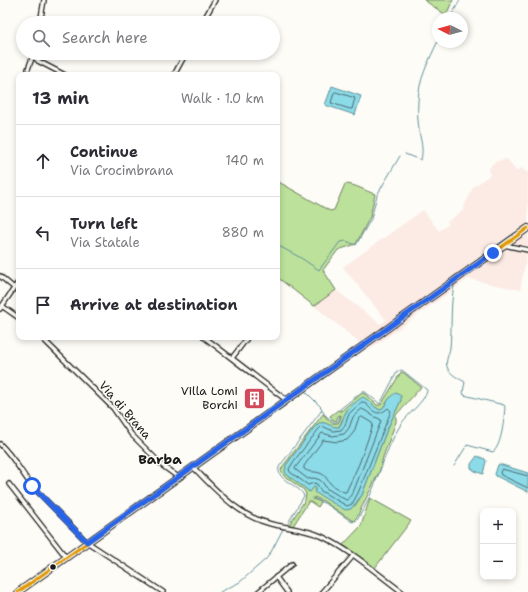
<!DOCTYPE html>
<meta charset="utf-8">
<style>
body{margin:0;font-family:"Shantell Sans",sans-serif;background:#f7f7f7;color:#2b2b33}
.controls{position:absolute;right:12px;bottom:12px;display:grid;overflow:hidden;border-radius:8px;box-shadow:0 2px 6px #0003}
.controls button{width:36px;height:36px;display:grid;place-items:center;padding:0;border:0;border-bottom:1px solid #e1e1e2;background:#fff;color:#2b2b33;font:20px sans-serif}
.compass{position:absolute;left:432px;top:12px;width:36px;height:36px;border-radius:50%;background:#fff;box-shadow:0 2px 6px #0003;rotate:276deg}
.stop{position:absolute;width:12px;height:12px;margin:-9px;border:3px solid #2563eb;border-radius:50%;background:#fff}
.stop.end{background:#2563eb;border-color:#fff;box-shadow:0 1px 4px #0008}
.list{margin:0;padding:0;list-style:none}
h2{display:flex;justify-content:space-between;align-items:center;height:52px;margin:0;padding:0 16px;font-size:17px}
h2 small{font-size:13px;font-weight:400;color:#7c7c81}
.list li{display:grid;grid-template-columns:26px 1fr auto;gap:12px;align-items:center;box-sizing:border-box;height:72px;padding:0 16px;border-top:1px solid #e1e1e2}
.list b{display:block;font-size:15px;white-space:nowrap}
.list p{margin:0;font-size:13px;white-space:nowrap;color:#7c7c81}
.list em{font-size:13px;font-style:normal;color:#7c7c81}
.icon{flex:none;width:22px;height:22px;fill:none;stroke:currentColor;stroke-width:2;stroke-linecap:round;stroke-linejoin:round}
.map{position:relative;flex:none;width:528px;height:592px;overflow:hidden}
.search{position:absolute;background:#fff;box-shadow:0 2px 6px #0003;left:16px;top:16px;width:264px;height:44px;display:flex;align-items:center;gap:10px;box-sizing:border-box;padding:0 14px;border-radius:22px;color:#7c7c81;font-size:15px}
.panel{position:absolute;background:#fff;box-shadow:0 2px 6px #0003;left:16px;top:72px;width:264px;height:268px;border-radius:8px}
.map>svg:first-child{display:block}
</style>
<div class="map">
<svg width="528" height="592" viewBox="0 0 528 592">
<rect width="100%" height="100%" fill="#fdfcf7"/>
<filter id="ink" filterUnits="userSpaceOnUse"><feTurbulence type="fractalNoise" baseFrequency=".025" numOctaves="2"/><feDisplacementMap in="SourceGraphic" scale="8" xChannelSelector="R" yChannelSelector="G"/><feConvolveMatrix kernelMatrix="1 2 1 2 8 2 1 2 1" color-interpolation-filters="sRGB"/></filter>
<g filter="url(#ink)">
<path fill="#fceae4" d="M507,159L516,171L521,168L528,173V249L520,290L468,279L369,350L314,306L336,290L380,324L386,320L343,267L423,210L439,231L449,224L447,222L465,209L464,207L473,187L490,175L489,169L492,164L497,161Z"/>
<g fill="#bce19b" stroke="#6c7e5c" fill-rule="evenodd">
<path d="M424,0H453L446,15Z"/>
<path d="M277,181L330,211L334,210L345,184C355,184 365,191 375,194L370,217L356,244L338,250L323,270L336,290L314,306L277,277Z"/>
<path d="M401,372L404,373L421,387L396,415V422L383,457L380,470L357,517L353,521L323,501L314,497L313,499L321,502L318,507L309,501L293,526L289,525L305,500L306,494L304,490L284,476L281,470L283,466L323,414L332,423H338L340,420L341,415L338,416L336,421L333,420L330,416L338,410L341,411L362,393L365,394L377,405H381ZM390,398L401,400L386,432L362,495L355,506L314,491L317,488L314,487L309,492L286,465L315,427C325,417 328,429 339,427L347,410L351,407L372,405L380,410L384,406Z"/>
<path d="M370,498L411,521L374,569L342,546L361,526Z"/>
</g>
<g fill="#8cdbe8" stroke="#5f8f96">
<path d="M332,86L361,96L355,115L325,105Z"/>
<path d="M396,393L401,396V400L386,432L362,495L351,509L345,510L314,492L316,488L314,487L310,492L286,474L285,471L286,465L313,429L319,423C327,421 331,428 339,427C343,422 343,416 346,412C348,408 359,399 363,397C370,400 373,407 380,410C387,406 388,396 396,393Z"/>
<path d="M477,456L485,459L486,461L483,474L475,471L471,468V464Z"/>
<path d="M499,464L528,473V492L496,476L495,474L498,465Z"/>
</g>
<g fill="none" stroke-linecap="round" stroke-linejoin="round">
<g stroke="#49686e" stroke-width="1">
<path d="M336,92L355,98L352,109H350L331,103L334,93Z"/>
<path d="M362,402H364C373,411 377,418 388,408L391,411L358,493L352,504L347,506L321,491L317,484L314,483L308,485L290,472L289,469L294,461L318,430L322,426L333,431L341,430L345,425L349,414Z"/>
<path d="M362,409C368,411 372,417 380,419L381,421L354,490L348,500H346L326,488L323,483L320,480L314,478L308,479L296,470L295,468L322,433L333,436L344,434L349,428L353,417Z"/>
<path d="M362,417L372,423L373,425L359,464L346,492H344C340,490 333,487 330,483C327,480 326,476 322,474C314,470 312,474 304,469V466L323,440L337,442L347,440L354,432L358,420Z"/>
<path d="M528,476L502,469L500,472L501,475L528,488"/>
</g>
<g stroke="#5f8f96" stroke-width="1">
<path d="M450,18L460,0"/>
<path d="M405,154L415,158"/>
<path d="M419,159L421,160C423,151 422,145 420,136C418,125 417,113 418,102C418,81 429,60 438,41"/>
<path d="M520,229L528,224"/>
<path d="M277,245L301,258L319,270L340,242L346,241L356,245L371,219L377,195L400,156"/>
<path d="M496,246L516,232"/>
<path d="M466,268L489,251"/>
<path d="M453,277L462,271"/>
<path d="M421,301L433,292"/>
<path d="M408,318L422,308"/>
<path d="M383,335L404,320"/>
<path d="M349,359L355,355"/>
<path d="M313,385L327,376"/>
<path d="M287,404L305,391L321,407L322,410L279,467C276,481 300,485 304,496L288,523"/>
<path d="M322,410L325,415L335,423L338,421L340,416"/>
<path d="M270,416L285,406"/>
<path d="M454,466L467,445L493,452C502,445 504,418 505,407L504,405L464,395L463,392L465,382C460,379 451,375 448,369C444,362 449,355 450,348C452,327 450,307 454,285"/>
<path d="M313,498L328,505L352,522L357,520C377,490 382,454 401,424C407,415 427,399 427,390L402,370L397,372L380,404L364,391H363L340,409V411"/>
<path d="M52,572L89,545"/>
<path d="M32,586L49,574"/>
<path d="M220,592L240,582L266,559L270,554L283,529"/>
</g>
<defs>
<g id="minor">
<path d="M40,23L44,0"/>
<path d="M202,23L215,0"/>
<path d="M34,56L38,61L65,75"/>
<path d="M28,69L34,53"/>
<path d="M174,75L186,53"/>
<path d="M504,245L528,250"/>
<path d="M0,276L13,287"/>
<path d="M2,306L19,318"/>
<path d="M0,309L19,281"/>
<path d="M41,337L113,408L131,434L163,466L178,477"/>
<path d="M204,337L285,399L286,401"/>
<path d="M232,358L248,337"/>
<path d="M0,444C13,456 21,472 32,486L87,542L163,592"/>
<path d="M193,467C216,490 238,516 271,524C288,528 305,529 321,536C351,550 376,573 402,592"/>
<path d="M9,484L66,557"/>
<path d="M276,577L287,592"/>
<path d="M258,592L292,564"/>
<path d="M322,592L353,556"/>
</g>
<path id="major" d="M18,592L528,228"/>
</defs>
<use href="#minor" stroke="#1c1c1c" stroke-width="6"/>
<use href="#major" stroke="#1c1c1c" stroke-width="8"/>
<use href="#minor" stroke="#fdfcf7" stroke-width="3.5"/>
<use href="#major" stroke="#fdfcf7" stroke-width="4.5"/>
<defs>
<path id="bus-1" d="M18,592L528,228"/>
</defs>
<use href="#bus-1" stroke="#fdfcf7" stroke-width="6"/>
<use href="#bus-1" stroke="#e19803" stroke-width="3"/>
</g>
</g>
<g fill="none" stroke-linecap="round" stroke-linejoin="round" filter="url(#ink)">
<path stroke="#2563eb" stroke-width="5" d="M32,486L87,542L493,253"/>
</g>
<defs>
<symbol id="building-square" viewBox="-11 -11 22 22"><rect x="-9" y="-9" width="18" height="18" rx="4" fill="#d1495b" stroke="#fdfcf7"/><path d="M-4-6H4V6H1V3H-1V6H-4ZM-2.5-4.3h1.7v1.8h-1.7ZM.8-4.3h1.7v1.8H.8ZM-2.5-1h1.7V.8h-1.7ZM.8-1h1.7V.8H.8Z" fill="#fff"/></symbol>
</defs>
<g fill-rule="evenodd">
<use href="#building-square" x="242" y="386" width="25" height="25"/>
</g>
<circle fill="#1c1c1c" stroke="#fdfcf7" stroke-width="1.5" cx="53" cy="567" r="3.5"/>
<g text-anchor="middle" stroke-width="3" stroke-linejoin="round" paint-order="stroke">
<g font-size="12" fill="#1c1c1c" stroke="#fdfcf7" text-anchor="end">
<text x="238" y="395">Villa Lomi<tspan x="238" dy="14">Borchi</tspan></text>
</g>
<g font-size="12" fill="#1c1c1c" stroke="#fdfcf7">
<text transform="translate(125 410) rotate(49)" y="4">Via di Brana</text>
</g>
<g font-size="14" font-weight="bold" fill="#1c1c1c" stroke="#fdfcf7">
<text x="160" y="464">Barba</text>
</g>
</g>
</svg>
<div class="controls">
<button>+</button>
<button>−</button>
</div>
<svg class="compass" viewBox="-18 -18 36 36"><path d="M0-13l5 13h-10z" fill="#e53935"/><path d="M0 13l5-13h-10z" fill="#7c7c81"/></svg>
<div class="stop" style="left:32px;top:486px"></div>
<div class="stop end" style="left:493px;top:253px"></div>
<div class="search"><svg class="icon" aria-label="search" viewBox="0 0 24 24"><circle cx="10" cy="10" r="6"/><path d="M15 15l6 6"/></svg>Search here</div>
<section class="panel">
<h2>13 min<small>Walk · 1.0 km</small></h2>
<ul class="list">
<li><svg class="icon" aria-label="ahead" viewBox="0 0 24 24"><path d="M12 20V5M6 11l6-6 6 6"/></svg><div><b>Continue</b><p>Via Crocimbrana</p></div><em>140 m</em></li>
<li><svg class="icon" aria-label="left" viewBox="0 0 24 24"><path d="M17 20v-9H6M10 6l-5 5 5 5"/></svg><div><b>Turn left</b><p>Via Statale</p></div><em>880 m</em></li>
<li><svg class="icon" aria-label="arrive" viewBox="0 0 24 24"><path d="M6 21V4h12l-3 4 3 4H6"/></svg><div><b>Arrive at destination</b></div></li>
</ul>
</section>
</div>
